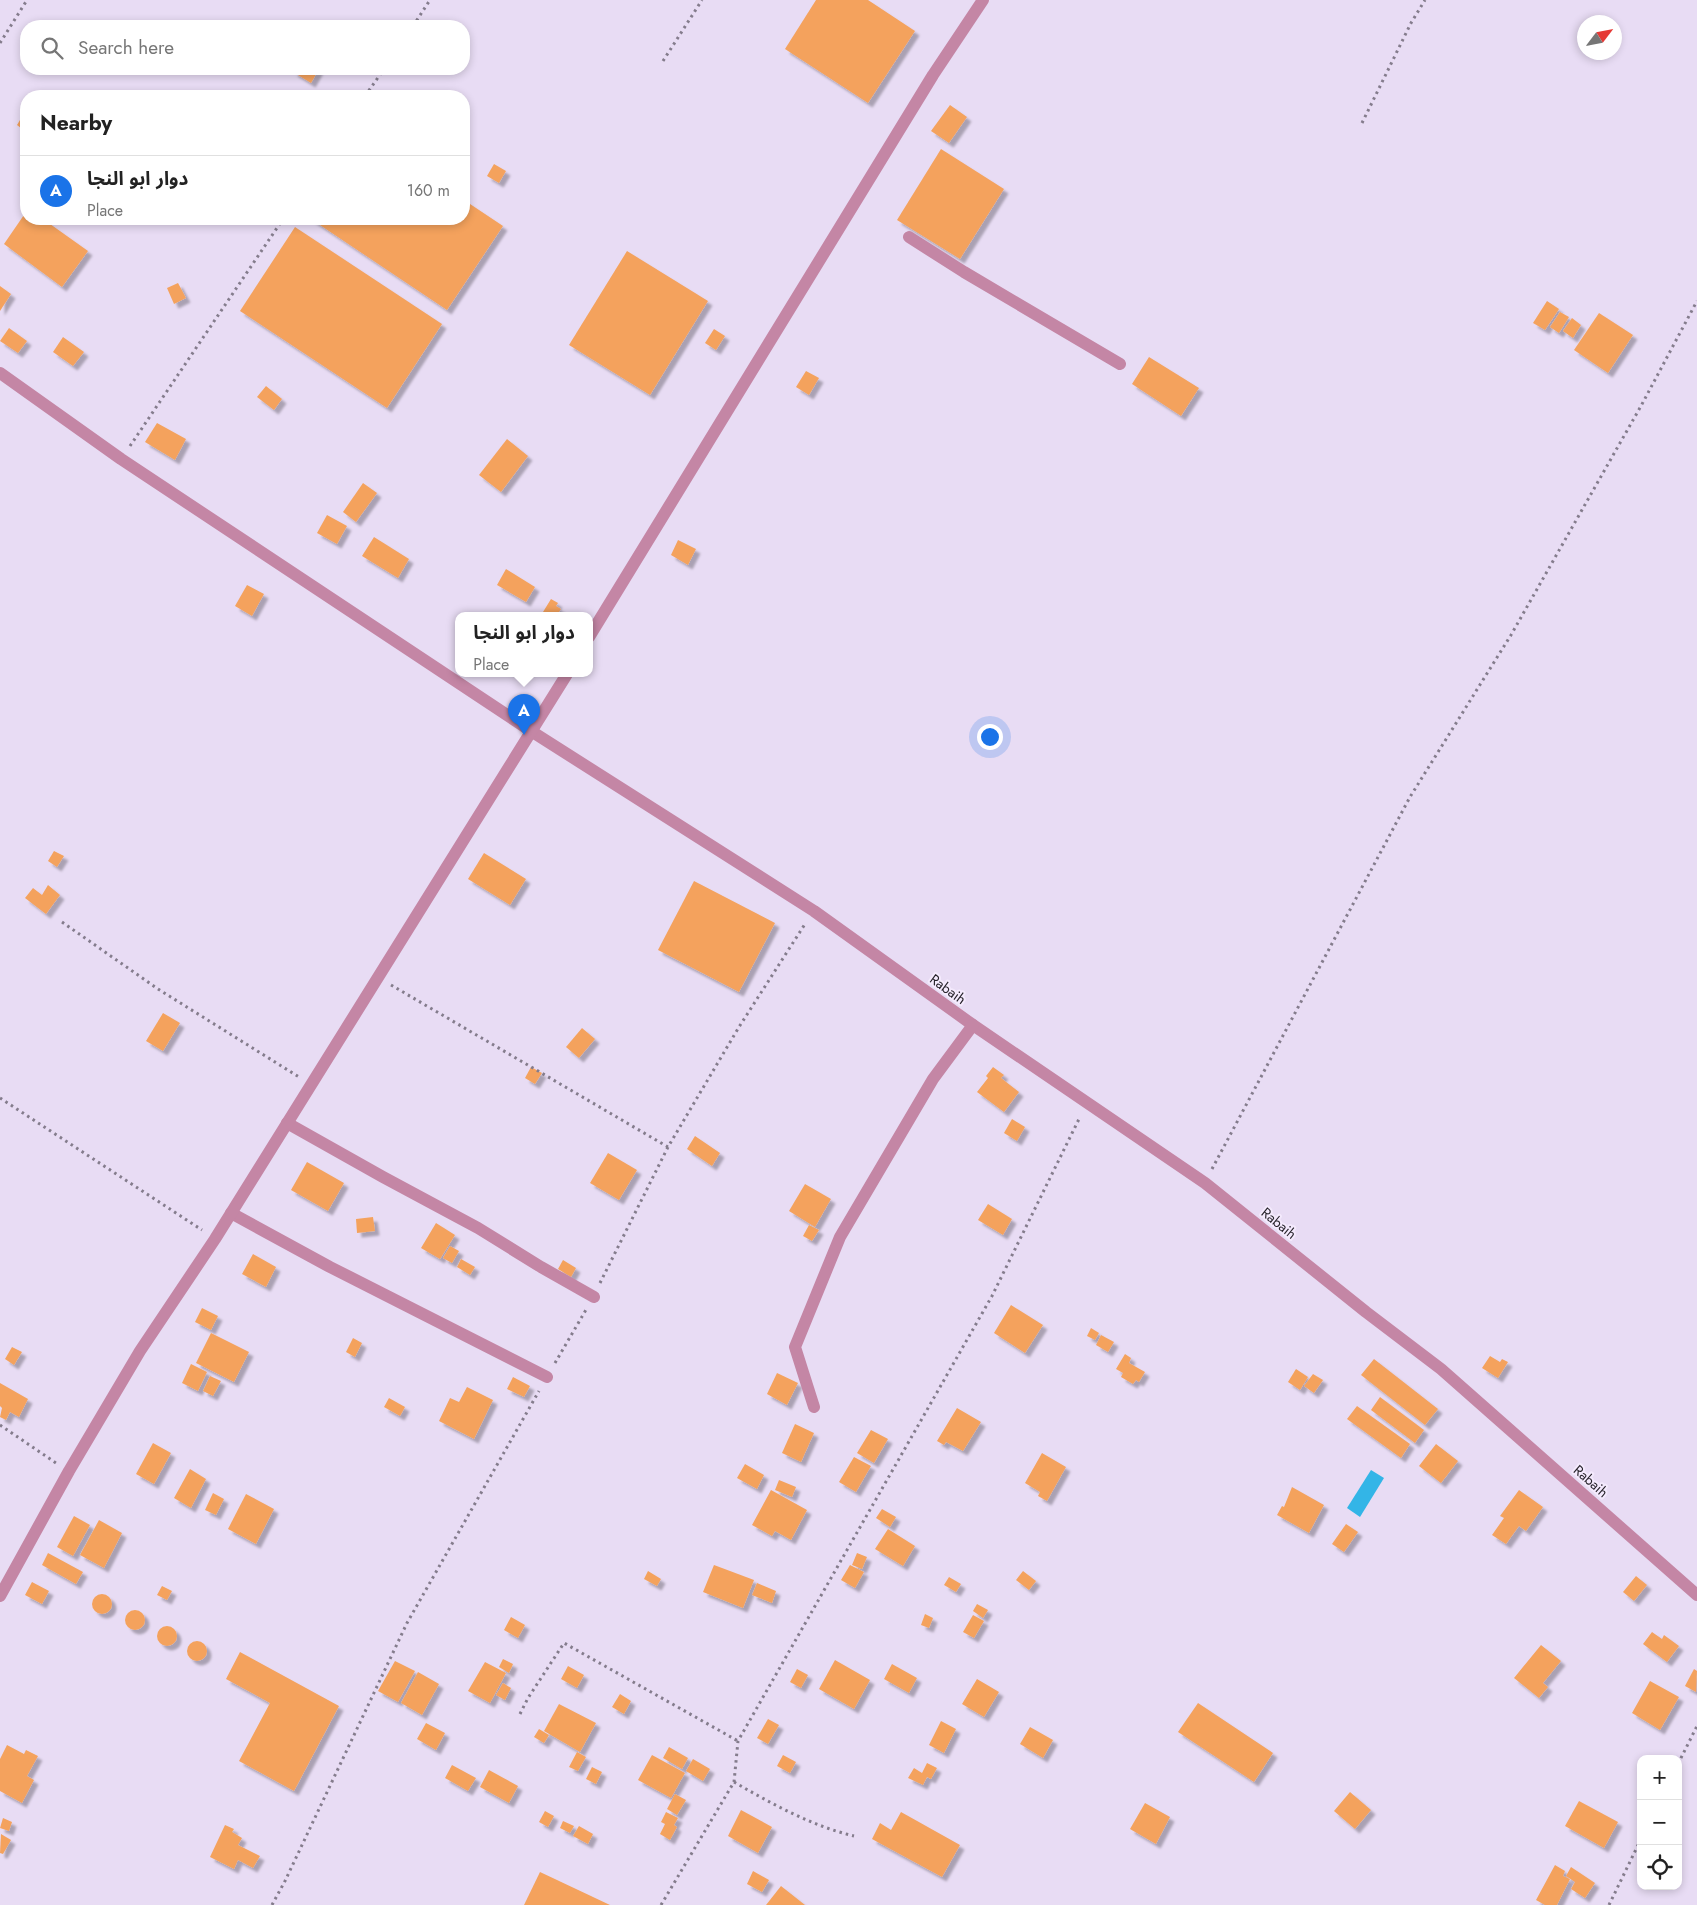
<!DOCTYPE html>
<meta charset="utf-8">
<style>
body{margin:0;font-family:Jost,"Noto Sans Arabic",sans-serif;background:#f2f2f2;color:#222}
.controls{position:absolute;right:15px;bottom:15px;display:grid;overflow:hidden;border-radius:10px;box-shadow:0 2px 8px #0003}
.controls button{width:45px;height:45px;display:grid;place-items:center;padding:0;border:0;border-bottom:1px solid #e0e0e0;background:#fff;color:#222;font:25px sans-serif}
.compass{position:absolute;left:1577px;top:15px;width:45px;height:45px;border-radius:50%;background:#fff;box-shadow:0 2px 8px #0003;rotate:58deg}
.you{position:absolute;left:989px;top:736px;width:18px;height:18px;margin:-12px;border:4px solid #fff;border-radius:50%;background:#1a73e8;box-shadow:0 0 0 8px #1a73e833}
.badge{display:grid;place-items:center;width:32px;height:32px;border-radius:50%;background:#1a73e8;color:#fff;font-size:16px;font-weight:700}
.pin{position:absolute;translate:-50% -41px;filter:drop-shadow(0 1px 2px #0008)}
.pin::after{content:'';position:absolute;top:26px;width:18px;height:15px;background:inherit;clip-path:polygon(0 0,100% 0,50% 100%)}
.popup{position:absolute;left:455px;top:612px;width:138px;height:65px;box-sizing:border-box;display:grid;place-content:center;border-radius:10px;background:#fff;filter:drop-shadow(0 1px 4px #0005);font-size:16px;white-space:nowrap;color:#767676}
.popup b{font-size:19px;color:#222}
.popup::after{content:'';position:absolute;left:50%;top:100%;margin-left:-10px;border:10px solid transparent;border-top-color:#fff}
.list{margin:0;padding:0;list-style:none}
h2{display:flex;justify-content:space-between;align-items:center;height:65px;margin:0;padding:0 20px;font-size:21px}
h2 small{font-size:16px;font-weight:400;color:#767676}
.list li{display:grid;grid-template-columns:32px 1fr auto;gap:15px;align-items:center;box-sizing:border-box;height:70px;padding:0 20px;border-top:1px solid #e0e0e0}
.list b{display:block;font-size:19px;white-space:nowrap}
.list p{margin:0;font-size:16px;white-space:nowrap;color:#767676}
.list em{font-size:16px;font-style:normal;color:#767676}
.icon{flex:none;width:28px;height:28px;fill:none;stroke:currentColor;stroke-width:2;stroke-linecap:round;stroke-linejoin:round}
.map{position:relative;flex:none;width:1697px;height:1905px;overflow:hidden}
.search{position:absolute;background:#fff;box-shadow:0 2px 8px #0003;left:20px;top:20px;width:450px;height:55px;display:flex;align-items:center;gap:12px;box-sizing:border-box;padding:0 18px;border-radius:20px;color:#767676;font-size:19px}
.panel{position:absolute;background:#fff;box-shadow:0 2px 8px #0003;left:20px;top:90px;width:450px;height:135px;border-radius:20px}
.map>svg:first-child{display:block}
</style>
<div class="map">
<svg width="1697" height="1905" viewBox="0 0 1697 1905">
<defs>
<filter id="shadow"><feDropShadow dx="4.5" dy="4.5" stdDeviation="1" flood-color="#0004"/></filter>
</defs>
<rect width="100%" height="100%" fill="#e8dcf4"/>
<path fill="#33b5e7" d="M1371,1470L1384,1478L1360,1517L1347,1508Z"/>
<g fill="#f4a25d" filter="url(#shadow)">
<path d="M816,0H868L915,31L868,103L785,49Z"/>
<path d="M295,69H319L311,83L293,72Z"/>
<path d="M950,105L967,117L949,143L931,131Z"/>
<path d="M26,110V132L17,125Z"/>
<path d="M941,149L1004,189L960,259L897,220Z"/>
<path d="M494,164L506,171L499,183L487,176Z"/>
<path d="M464,200L503,226L447,310L311,219H464Z"/>
<path d="M26,212V219H43L88,251L62,287L4,244Z"/>
<path d="M295,227L442,324L387,408L240,311Z"/>
<path d="M627,251L708,301L650,395L569,345Z"/>
<path d="M178,283L186,298L174,304L167,288Z"/>
<path d="M0,286L11,294L0,311Z"/>
<path d="M1547,301L1559,309L1545,330L1533,323Z"/>
<path d="M1560,312L1569,317L1559,333L1550,327Z"/>
<path d="M1599,313L1633,335L1608,373L1574,350Z"/>
<path d="M1572,318L1581,325L1573,338L1563,331Z"/>
<path d="M9,328L27,341L18,353L0,341Z"/>
<path d="M714,329L725,336L716,350L705,343Z"/>
<path d="M63,337L84,352L73,366L53,352Z"/>
<path d="M1149,357L1199,388L1181,416L1132,384Z"/>
<path d="M806,371L819,378L809,395L796,387Z"/>
<path d="M266,386L282,399L274,410L257,397Z"/>
<path d="M157,423L186,439L175,460L145,442Z"/>
<path d="M507,439L528,456L501,492L479,475Z"/>
<path d="M363,483L377,493L356,522L343,512Z"/>
<path d="M327,515L347,526L337,544L317,533Z"/>
<path d="M374,537L409,559L398,578L362,556Z"/>
<path d="M678,540L696,549L688,565L671,555Z"/>
<path d="M506,569L535,587L526,602L497,585Z"/>
<path d="M247,585L264,594L252,616L235,606Z"/>
<path d="M551,599L558,603L556,606L561,609L556,616H550L543,612Z"/>
<path d="M54,851L64,856L57,867L48,861Z"/>
<path d="M484,853L526,879L510,905L468,879Z"/>
<path d="M694,881L775,923L739,992L658,950Z"/>
<path d="M48,885L60,895L46,914L25,898L33,888L42,895Z"/>
<path d="M163,1013L180,1023L163,1051L146,1041Z"/>
<path d="M582,1028L595,1039L579,1058L566,1047Z"/>
<path d="M531,1067L542,1073L535,1084L525,1078Z"/>
<path d="M993,1067L1004,1075L1001,1078L1019,1092L1004,1112L977,1092L988,1078L986,1076Z"/>
<path d="M1012,1119L1025,1127L1017,1141L1004,1133Z"/>
<path d="M695,1136L720,1153L712,1166L687,1149Z"/>
<path d="M608,1153L637,1170L619,1200L590,1183Z"/>
<path d="M307,1162L344,1183L328,1211L291,1190Z"/>
<path d="M805,1184L831,1199L815,1227L789,1211Z"/>
<path d="M988,1204L1012,1219L1003,1235L978,1220Z"/>
<path d="M373,1217L375,1231L357,1233L356,1219Z"/>
<path d="M436,1223L455,1235L440,1259L421,1248Z"/>
<path d="M809,1225L819,1230L812,1241L803,1236Z"/>
<path d="M450,1246L459,1251L452,1263L443,1258Z"/>
<path d="M253,1254L276,1267L266,1287L242,1274Z"/>
<path d="M461,1259L475,1267L470,1275L457,1267Z"/>
<path d="M563,1260L576,1268L571,1277L558,1269Z"/>
<path d="M1011,1305L1043,1325L1025,1353L994,1333Z"/>
<path d="M202,1308L218,1316L211,1330L195,1322Z"/>
<path d="M1091,1328L1099,1333L1095,1340L1087,1336Z"/>
<path d="M211,1333L249,1352L234,1382L196,1363Z"/>
<path d="M1101,1335L1114,1342L1108,1352L1096,1345Z"/>
<path d="M353,1338L362,1343L355,1357L346,1352Z"/>
<path d="M12,1347L22,1352L14,1365L5,1359Z"/>
<path d="M1125,1354L1131,1358L1129,1363L1145,1372L1139,1382L1136,1380L1133,1384L1121,1377L1123,1373L1116,1369Z"/>
<path d="M1490,1356L1500,1362L1502,1359L1508,1362L1498,1378L1482,1368Z"/>
<path d="M1374,1359L1438,1409L1425,1425L1361,1375Z"/>
<path d="M191,1364L207,1372L198,1391L182,1383Z"/>
<path d="M1296,1369L1308,1377L1300,1390L1288,1382Z"/>
<path d="M777,1373L798,1383L787,1405L767,1394Z"/>
<path d="M1313,1374L1323,1380L1314,1393L1304,1386Z"/>
<path d="M210,1376L221,1381L213,1396L203,1391Z"/>
<path d="M513,1377L530,1386L524,1397L507,1389Z"/>
<path d="M0,1383L28,1399L19,1417L10,1412L6,1420L0,1417L2,1408L0,1406Z"/>
<path d="M467,1387L493,1400L474,1439L439,1421L450,1398L459,1402Z"/>
<path d="M1380,1397L1424,1430L1415,1443L1371,1410Z"/>
<path d="M389,1398L405,1407L400,1416L384,1407Z"/>
<path d="M1357,1406L1410,1444L1401,1458L1347,1419Z"/>
<path d="M957,1408L981,1422L963,1451L946,1442L944,1445L937,1441Z"/>
<path d="M795,1424L814,1433L801,1462L782,1453Z"/>
<path d="M871,1430L888,1439L874,1463L857,1453Z"/>
<path d="M153,1443L171,1453L154,1484L136,1474Z"/>
<path d="M1436,1444L1458,1461L1441,1483L1419,1466Z"/>
<path d="M1042,1453L1066,1467L1047,1501L1038,1496L1040,1492L1025,1483Z"/>
<path d="M854,1457L871,1466L856,1492L839,1482Z"/>
<path d="M745,1464L764,1475L757,1489L737,1478Z"/>
<path d="M190,1469L206,1479L191,1508L174,1498Z"/>
<path d="M779,1480L796,1487L792,1497L775,1490Z"/>
<path d="M1292,1487L1324,1505L1309,1533L1277,1515L1282,1506L1284,1507Z"/>
<path d="M771,1490L807,1510L791,1540L775,1531L772,1536L752,1525Z"/>
<path d="M1519,1490L1543,1507L1526,1531L1519,1526L1506,1544L1492,1535L1504,1518L1500,1516Z"/>
<path d="M213,1493L224,1499L216,1515L205,1510Z"/>
<path d="M246,1494L274,1509L256,1544L228,1529Z"/>
<path d="M882,1509L896,1517L890,1527L876,1518Z"/>
<path d="M74,1516L90,1525L73,1556L57,1547Z"/>
<path d="M99,1520L122,1533L104,1568L80,1555Z"/>
<path d="M1346,1524L1358,1532L1344,1552L1332,1544Z"/>
<path d="M888,1529L915,1546L903,1566L875,1549Z"/>
<path d="M48,1553L83,1572L76,1584L42,1565Z"/>
<path d="M857,1553L867,1557L862,1569L852,1565Z"/>
<path d="M714,1565L754,1580L743,1608L703,1592Z"/>
<path d="M850,1565L864,1572L855,1588L841,1580Z"/>
<path d="M648,1571L661,1579L657,1586L644,1579Z"/>
<path d="M1023,1571L1036,1581L1029,1590L1016,1580Z"/>
<path d="M1636,1576L1647,1585L1634,1601L1623,1592Z"/>
<path d="M949,1577L961,1584L956,1592L944,1585Z"/>
<path d="M32,1582L49,1591L42,1604L25,1595Z"/>
<path d="M757,1583L776,1591L772,1603L752,1595Z"/>
<path d="M162,1586L172,1591L167,1600L157,1595Z"/>
<circle cx="102" cy="1604" r="10"/>
<path d="M977,1604L988,1610L983,1618L973,1611Z"/>
<circle cx="135" cy="1620" r="10"/>
<path d="M925,1614L933,1618L929,1628L921,1625Z"/>
<path d="M973,1615L984,1621L974,1638L963,1632Z"/>
<path d="M511,1617L525,1625L518,1638L504,1630Z"/>
<circle cx="167" cy="1636" r="10"/>
<path d="M1652,1632L1662,1639L1664,1635L1679,1646L1667,1662L1643,1644Z"/>
<circle cx="197" cy="1651" r="10"/>
<path d="M1541,1645L1561,1661L1543,1683L1548,1687L1539,1698L1514,1678Z"/>
<path d="M240,1652L339,1706L294,1791L239,1761L270,1703L226,1679Z"/>
<path d="M503,1659L513,1664L509,1673L499,1667Z"/>
<path d="M835,1660L870,1680L854,1709L819,1689Z"/>
<path d="M395,1661L415,1671L398,1702L378,1691Z"/>
<path d="M485,1662L506,1673L490,1703L468,1691Z"/>
<path d="M892,1664L917,1678L909,1693L884,1679Z"/>
<path d="M568,1666L584,1675L577,1688L561,1679Z"/>
<path d="M797,1669L808,1675L801,1688L790,1682Z"/>
<path d="M1694,1669L1697,1671L1696,1692L1685,1686Z"/>
<path d="M418,1672L439,1684L422,1715L401,1703Z"/>
<path d="M977,1679L999,1692L984,1717L962,1704Z"/>
<path d="M1650,1681L1679,1697L1660,1730L1632,1713Z"/>
<path d="M503,1683L511,1688L505,1700L496,1695Z"/>
<path d="M620,1694L631,1701L624,1714L612,1707Z"/>
<path d="M1198,1703L1273,1753L1254,1782L1178,1732Z"/>
<path d="M559,1704L596,1723L580,1752L544,1731Z"/>
<path d="M768,1719L779,1725L768,1744L757,1738Z"/>
<path d="M941,1721L956,1729L944,1753L929,1745Z"/>
<path d="M426,1723L445,1733L436,1750L417,1739Z"/>
<path d="M1030,1727L1053,1740L1043,1758L1020,1744Z"/>
<path d="M539,1729L549,1735L544,1743L534,1737Z"/>
<path d="M7,1745L24,1754L26,1750L38,1756L27,1776L34,1780L22,1803L0,1791V1759Z"/>
<path d="M669,1747L688,1758L682,1769L663,1758Z"/>
<path d="M577,1752L586,1757L578,1771L569,1767Z"/>
<path d="M652,1755L685,1773L671,1798L638,1780Z"/>
<path d="M783,1755L796,1762L790,1773L777,1766Z"/>
<path d="M693,1759L710,1769L703,1781L686,1771Z"/>
<path d="M927,1763L937,1768L931,1779L927,1777L923,1785L908,1778L914,1768L922,1773Z"/>
<path d="M452,1765L476,1778L468,1791L445,1778Z"/>
<path d="M592,1767L602,1772L596,1784L586,1779Z"/>
<path d="M489,1770L518,1786L509,1803L480,1787Z"/>
<path d="M1350,1792L1371,1810L1355,1829L1334,1811Z"/>
<path d="M675,1794L686,1800L677,1815L667,1809Z"/>
<path d="M1579,1801L1618,1822L1604,1848L1565,1826Z"/>
<path d="M1145,1803L1170,1817L1156,1844L1130,1829Z"/>
<path d="M741,1810L772,1827L758,1853L728,1836Z"/>
<path d="M545,1811L554,1816L548,1827L539,1822Z"/>
<path d="M666,1812L678,1818L674,1825L677,1827L670,1840L660,1834L665,1824L661,1822Z"/>
<path d="M901,1812L960,1845L942,1877L872,1839L880,1823L891,1830Z"/>
<path d="M3,1818L12,1822L9,1831L0,1828Z"/>
<path d="M563,1821L574,1826L570,1833L560,1828Z"/>
<path d="M225,1825L234,1829L232,1832L242,1838L238,1845L260,1856L253,1868L238,1860L234,1869L210,1857Z"/>
<path d="M579,1826L593,1834L588,1844L573,1836Z"/>
<path d="M1,1834L11,1840L3,1854L0,1853Z"/>
<path d="M1555,1865L1565,1871L1563,1876L1570,1879L1557,1905H1545L1536,1900Z"/>
<path d="M1571,1867L1595,1883L1585,1898L1571,1889L1575,1882L1566,1876Z"/>
<path d="M753,1871L769,1880L762,1892L747,1884Z"/>
<path d="M540,1872L610,1905H524Z"/>
<path d="M781,1886L805,1905H766Z"/>
</g>
<g fill="none" stroke-linecap="round" stroke-linejoin="round">
<g stroke="#847c8c" stroke-width="3" stroke-dasharray="2.5 4" stroke-linecap="butt">
<path d="M413,26L430,0"/>
<path d="M0,43L27,0"/>
<path d="M663,61L702,0"/>
<path d="M365,96L384,69"/>
<path d="M1362,123L1411,23L1425,0"/>
<path d="M130,446L283,219"/>
<path d="M62,922L158,989L299,1077"/>
<path d="M391,985L668,1147"/>
<path d="M0,1098L202,1230"/>
<path d="M1212,1169L1410,797L1511,635L1641,406L1697,301"/>
<path d="M600,1283L668,1147L739,1027L805,924"/>
<path d="M555,1363L587,1308"/>
<path d="M0,1425L56,1463"/>
<path d="M520,1714L528,1698L564,1643L738,1741"/>
<path d="M1678,1764L1697,1726"/>
<path d="M734,1782C772,1804 812,1826 854,1836"/>
<path d="M272,1905L285,1881L407,1623L539,1391"/>
<path d="M661,1905L734,1782L738,1741L992,1296L1080,1117"/>
<path d="M1609,1905L1641,1839"/>
</g>
<g stroke="#c486a5" stroke-width="12">
<path d="M909,237L964,272L1120,364"/>
<path d="M0,373L121,459L531,731L814,911L973,1025L1205,1183L1366,1312L1441,1369L1697,1595"/>
<path d="M589,637L933,75L983,0"/>
<path d="M287,1123L383,1177L478,1228L541,1267L594,1297"/>
<path d="M231,1213L330,1267L547,1377"/>
<path d="M814,1407L795,1347L840,1237L933,1079L973,1025"/>
<path d="M0,1596L69,1471L140,1351L215,1239L567,674"/>
</g>
</g>
<g text-anchor="middle" stroke-width="4" stroke-linejoin="round" paint-order="stroke">
<g font-size="14" fill="#26222a" stroke="#f4eafd">
<text transform="translate(948 989) rotate(36)" y="5">Rabaih</text>
<text transform="translate(1279 1223) rotate(39)" y="5">Rabaih</text>
<text transform="translate(1591 1481) rotate(41)" y="5">Rabaih</text>
</g>
</g>
</svg>
<div class="controls">
<button>+</button>
<button>−</button>
<button><svg class="icon" aria-label="locate" viewBox="0 0 24 24"><circle cx="12" cy="12" r="6"/><path d="M12 2v4M12 18v4M2 12h4M18 12h4"/></svg></button>
</div>
<svg class="compass" viewBox="-18 -18 36 36"><path d="M0-13l5 13h-10z" fill="#e53935"/><path d="M0 13l5-13h-10z" fill="#767676"/></svg>
<div class="you"></div>
<div class="pin badge" style="left:524px;top:735px">A</div>
<div class="popup"><b>دوار ابو النجا</b>Place</div>
<div class="search"><svg class="icon" aria-label="search" viewBox="0 0 24 24"><circle cx="10" cy="10" r="6"/><path d="M15 15l6 6"/></svg>Search here</div>
<section class="panel">
<h2>Nearby<small></small></h2>
<ul class="list">
<li><span class="badge">A</span><div><b>دوار ابو النجا</b><p>Place</p></div><em>160 m</em></li>
</ul>
</section>
</div>
